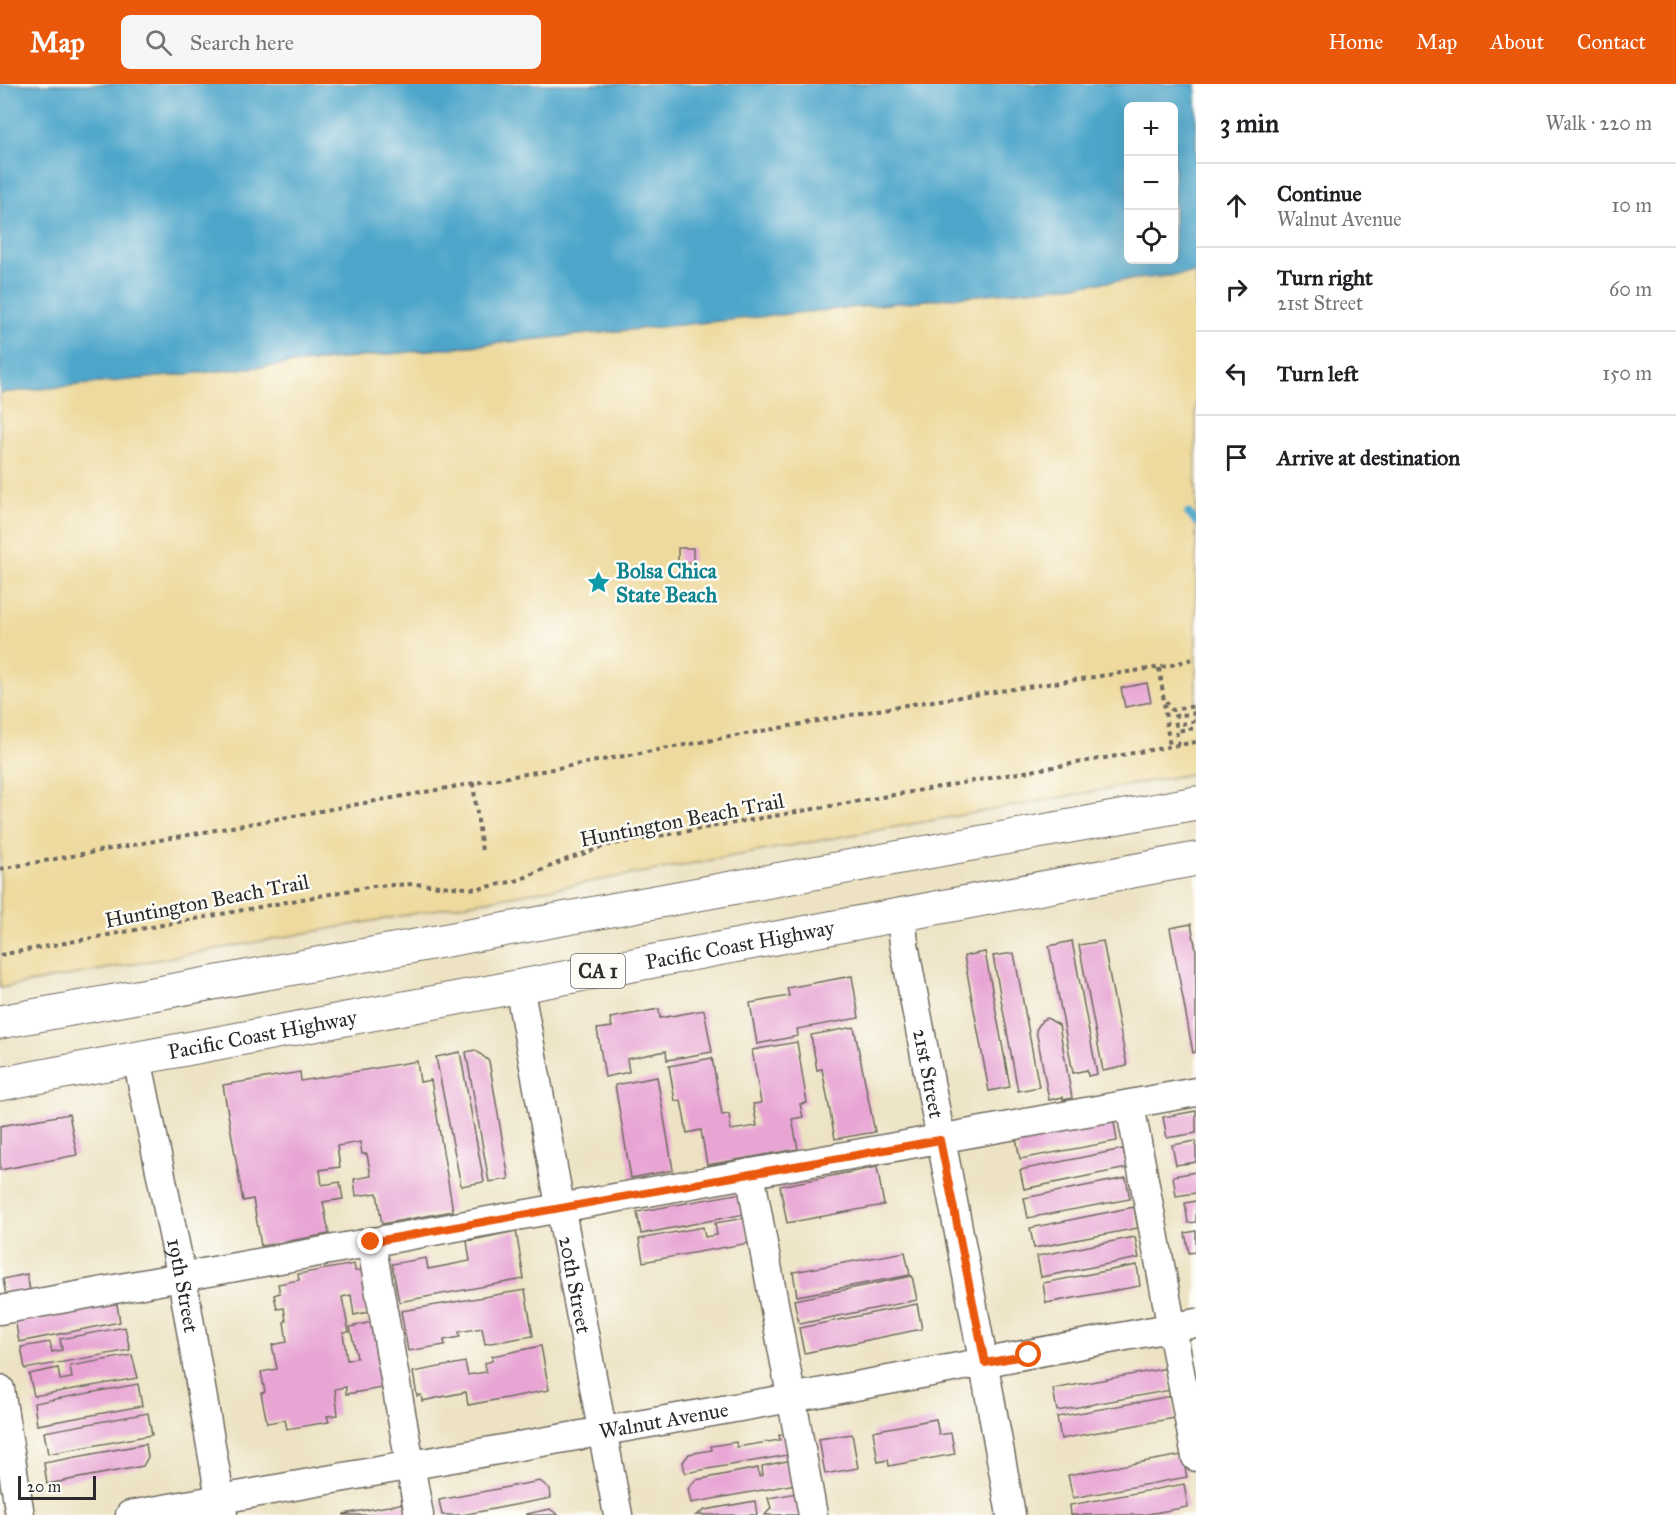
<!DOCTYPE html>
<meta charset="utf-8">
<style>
body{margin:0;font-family:"IM FELL Great Primer",serif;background:#f6f6f6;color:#202124}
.controls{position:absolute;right:18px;top:18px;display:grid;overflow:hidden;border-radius:9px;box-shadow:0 6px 24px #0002}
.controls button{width:54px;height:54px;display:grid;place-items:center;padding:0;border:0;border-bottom:2px solid #e0e0e0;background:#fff;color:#202124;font:30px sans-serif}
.scale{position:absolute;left:18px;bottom:15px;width:78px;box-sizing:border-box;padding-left:6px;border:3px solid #2b2b2b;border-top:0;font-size:16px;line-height:21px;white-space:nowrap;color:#2b2b2b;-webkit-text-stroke:4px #fdfcf7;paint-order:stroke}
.stop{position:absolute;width:18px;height:18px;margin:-14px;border:4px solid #ea580c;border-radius:50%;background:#fff}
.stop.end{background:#ea580c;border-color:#fff;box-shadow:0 2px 6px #0008}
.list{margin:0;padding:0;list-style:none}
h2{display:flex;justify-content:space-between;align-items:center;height:78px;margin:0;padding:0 24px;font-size:26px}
h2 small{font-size:20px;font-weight:400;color:#757577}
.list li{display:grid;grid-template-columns:39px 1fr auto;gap:18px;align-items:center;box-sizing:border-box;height:84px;padding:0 24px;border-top:2px solid #e0e0e0}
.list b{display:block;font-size:22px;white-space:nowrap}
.list p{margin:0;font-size:20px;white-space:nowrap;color:#757577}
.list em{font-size:20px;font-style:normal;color:#757577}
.icon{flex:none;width:33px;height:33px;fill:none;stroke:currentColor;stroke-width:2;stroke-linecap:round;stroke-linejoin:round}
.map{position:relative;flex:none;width:1196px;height:1431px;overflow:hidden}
header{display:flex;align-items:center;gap:36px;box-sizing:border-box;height:84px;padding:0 30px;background:#ea580c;color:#fff}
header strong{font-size:28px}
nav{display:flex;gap:33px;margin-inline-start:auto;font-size:21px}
.search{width:420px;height:54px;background:#f6f6f6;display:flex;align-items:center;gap:15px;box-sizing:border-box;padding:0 21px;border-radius:9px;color:#757577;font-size:22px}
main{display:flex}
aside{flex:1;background:#fff}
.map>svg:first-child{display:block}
</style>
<header>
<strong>Map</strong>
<div class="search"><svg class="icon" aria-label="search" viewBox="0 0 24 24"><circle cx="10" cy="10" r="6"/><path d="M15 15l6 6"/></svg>Search here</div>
<nav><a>Home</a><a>Map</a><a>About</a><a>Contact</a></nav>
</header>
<main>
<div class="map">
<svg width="1196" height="1431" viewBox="0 0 1196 1431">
<rect width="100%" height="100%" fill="#fdfcf7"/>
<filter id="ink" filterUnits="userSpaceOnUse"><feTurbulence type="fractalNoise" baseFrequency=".0167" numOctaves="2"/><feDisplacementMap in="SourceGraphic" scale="12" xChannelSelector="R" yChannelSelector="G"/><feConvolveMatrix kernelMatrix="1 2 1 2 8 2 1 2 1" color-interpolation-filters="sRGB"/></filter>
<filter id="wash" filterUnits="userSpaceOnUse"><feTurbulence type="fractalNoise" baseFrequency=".008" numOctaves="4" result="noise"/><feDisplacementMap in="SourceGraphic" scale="24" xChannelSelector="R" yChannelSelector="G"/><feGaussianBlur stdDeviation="1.35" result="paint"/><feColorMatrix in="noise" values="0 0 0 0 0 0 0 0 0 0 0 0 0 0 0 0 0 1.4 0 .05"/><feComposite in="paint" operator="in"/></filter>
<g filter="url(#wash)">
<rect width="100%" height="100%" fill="#ede3c4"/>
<path fill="#eeda9e" stroke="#8c8264" stroke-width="1.5" d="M1196,189V689L0,904V309Z"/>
<path fill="#4da6ca" stroke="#3c687a" stroke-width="1.5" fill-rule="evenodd" d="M0,0H1196V189L0,309ZM1128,22H1174V176H1128Z"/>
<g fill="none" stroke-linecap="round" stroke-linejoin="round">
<path stroke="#4da6ca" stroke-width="8" d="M1188,429L1196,438"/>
</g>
<g id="blocks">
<g fill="#e8a5d4">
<path d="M678,464H693V478L678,479Z"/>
<path d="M1147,599L1151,618L1125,623L1121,604Z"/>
<path d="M1191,840L1196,866V968L1193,969L1170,844Z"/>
<path d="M1072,857L1097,990L1088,992L1087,986L1073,989L1049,862Z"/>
<path d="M1103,857L1127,982L1103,987L1079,861Z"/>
<path d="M985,868L1010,1003L989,1007L964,872Z"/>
<path d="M1014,869L1039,1003L1018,1007L993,872Z"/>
<path d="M852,892L859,934L797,945L798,952L757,960L750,919L789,912L787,904Z"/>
<path d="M659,925L660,934L704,926L712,968L667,976L666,967L627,975L629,988L605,993L597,945L612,943L610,934Z"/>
<path d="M1047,934L1059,941L1072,1014L1063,1016V1013L1049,1016L1036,946L1042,936Z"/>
<path d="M854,943L875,1048L835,1055L822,985L817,986L811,951Z"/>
<path d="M797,958L807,1019L800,1020L803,1033L792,1035L798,1065L707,1081L701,1046L687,1049L681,1016L675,1017L669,982L712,974L722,1031L729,1030L731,1046L757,1042L753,1020L761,1019L752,966Z"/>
<path d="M475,966L489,977L509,1095L489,1098L466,968Z"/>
<path d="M460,968L484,1098L461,1102L436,973Z"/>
<path d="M417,977L420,998L431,996L453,1127L382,1140L377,1109L356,1112L354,1095L371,1092L367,1070H362L360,1058L337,1062L340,1083L320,1086L322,1101L340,1098L343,1115L323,1118L329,1150L261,1162L253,1115L243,1117L223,1001L300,988L301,997Z"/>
<path d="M657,993L673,1086L631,1094L615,1001Z"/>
<path d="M1196,1027V1049L1167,1054L1163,1033Z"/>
<path d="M69,1030L77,1071L0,1086V1042Z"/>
<path d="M1114,1037L1117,1057L1020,1075L1016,1054Z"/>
<path d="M1196,1057V1078L1176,1081L1172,1061Z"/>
<path d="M1123,1065L1127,1084L1024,1105L1020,1086Z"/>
<path d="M877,1083L884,1121L787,1139L780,1102Z"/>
<path d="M1196,1088V1109L1176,1112L1173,1092Z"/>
<path d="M1126,1094L1130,1115L1028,1134L1024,1114Z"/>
<path d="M741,1109L745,1130L641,1150L637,1128Z"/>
<path d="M1196,1117V1138L1188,1139L1185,1119Z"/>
<path d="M1134,1123L1138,1144L1034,1164L1030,1144Z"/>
<path d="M745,1134L749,1159L643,1178L639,1155L703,1143L705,1153L717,1151L715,1139Z"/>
<path d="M516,1147L524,1195L399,1218L392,1180L426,1174L428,1185L470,1177L467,1157Z"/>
<path d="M1196,1147V1168L1189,1169L1185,1149Z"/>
<path d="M1135,1153L1139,1174L1041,1193L1037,1172Z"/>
<path d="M905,1168L910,1191L797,1212L793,1188Z"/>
<path d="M354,1180L355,1187L362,1186L373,1227L354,1231L351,1211L342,1213L349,1248L343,1249L347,1276L357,1274L350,1243L380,1236L390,1292L380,1294L383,1304L346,1310V1303L335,1305L338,1331L327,1332L329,1338L287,1345L285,1336L267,1339L261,1309L265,1308L261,1288L277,1285L272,1261L287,1258L284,1238L286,1237L284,1224L277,1225L274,1211L280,1209L278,1200L299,1196L298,1190Z"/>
<path d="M1137,1181L1140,1202L1046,1219L1043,1199Z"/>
<path d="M27,1190L30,1207L6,1212L3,1195Z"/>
<path d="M912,1192L917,1216L799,1240L794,1216Z"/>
<path d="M525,1206L533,1252L485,1260L482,1244L459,1248L460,1253L444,1256L445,1261L408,1267L401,1227Z"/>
<path d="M116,1215L120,1238L19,1258L15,1234Z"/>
<path d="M917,1220L922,1245L804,1269L799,1244Z"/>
<path d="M125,1243L130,1266L25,1285L21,1263L50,1258L52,1268L62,1266L60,1255Z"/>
<path d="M541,1262L549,1306L468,1321L466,1308L422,1317L421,1311L417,1312L413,1288L465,1278L468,1291L486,1288L485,1279L492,1277V1272Z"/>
<path d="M132,1271L138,1294L34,1312L29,1290L58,1284L60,1296L72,1294L70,1282Z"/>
<path d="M1167,1284L1171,1306L1057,1327L1053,1305Z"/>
<path d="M138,1300L142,1322L37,1341L34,1319Z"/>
<path d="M1171,1312L1175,1334L1061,1355L1057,1333Z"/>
<path d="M148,1329L152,1351L48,1370L44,1348Z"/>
<path d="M936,1335L939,1351L951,1349L955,1370L889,1382L888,1376L878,1378L873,1347Z"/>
<path d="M852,1350L858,1384L825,1390L819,1355Z"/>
<path d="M779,1351H785L788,1371L685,1389L683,1378L689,1370L712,1366L711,1362L736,1358L737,1363L780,1356Z"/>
<path d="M146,1360L148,1373L143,1382L47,1400L44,1379Z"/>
<path d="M1182,1371L1187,1393L1073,1414L1068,1391Z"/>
<path d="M792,1376L796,1400L691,1419L688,1405L696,1396L758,1384L759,1392L763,1391L762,1382Z"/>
<path d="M540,1397L550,1405L551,1414L462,1431H442L439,1416Z"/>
<path d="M1184,1400L1188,1423L1142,1431H1071L1070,1421Z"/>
<path d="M797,1409L801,1431H765L771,1424L768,1414Z"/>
<path d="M755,1417L757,1431H696L705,1426Z"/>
<path d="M405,1419L407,1431H344V1430Z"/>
<path d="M550,1425L558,1431H526V1430Z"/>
</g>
</g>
</g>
<g filter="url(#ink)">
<use href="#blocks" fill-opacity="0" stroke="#6f6b61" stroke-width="1.5"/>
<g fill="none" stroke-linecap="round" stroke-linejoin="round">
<defs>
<g id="minor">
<path id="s1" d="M901,830L904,860C939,1050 978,1240 1011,1431"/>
<path id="s2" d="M519,902L618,1431"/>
<path id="s3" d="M137,974L182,1194L223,1431"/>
<path d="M1130,1021L1196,1373"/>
<path d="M750,1089L813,1431"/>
<path d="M371,1158L419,1431"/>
<path d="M0,1226L1196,1008"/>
<path d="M0,1305L20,1431"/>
<path id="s4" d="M130,1431L791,1314L1196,1239"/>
</g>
<g id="highway">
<path d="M0,938L1196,719"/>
<path id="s5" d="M0,1000L1196,775"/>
</g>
</defs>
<use href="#minor" stroke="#6f6b61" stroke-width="31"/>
<use href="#highway" stroke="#6f6b61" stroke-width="35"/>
<g stroke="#6f6b61" stroke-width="4" stroke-dasharray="4.5 4.5" stroke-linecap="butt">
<path d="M1159,584C1164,610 1165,635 1170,662"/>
<path d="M1166,617L1172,626L1196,622"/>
<path d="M1196,629L1175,632L1176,641L1196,637"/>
<path d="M1179,661L1176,647L1196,644"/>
<path d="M473,699L482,767"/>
<path d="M0,785L906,621L1168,582L1196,574"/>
<path d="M0,871L373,802L415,800L478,805L519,796L565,776L608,761L1196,658"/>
</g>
<use href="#minor" stroke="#fff" stroke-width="28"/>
<use href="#highway" stroke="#fff" stroke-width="33"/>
</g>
</g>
<g fill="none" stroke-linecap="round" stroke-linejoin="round" filter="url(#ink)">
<path stroke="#ea580c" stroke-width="8" d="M371,1158L940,1056L985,1279L1029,1271"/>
</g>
<defs>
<symbol id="sight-bare" viewBox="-9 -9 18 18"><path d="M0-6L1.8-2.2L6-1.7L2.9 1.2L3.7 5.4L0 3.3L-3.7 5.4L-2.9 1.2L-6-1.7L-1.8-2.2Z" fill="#0f9aa8" stroke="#fdfcf7" stroke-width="2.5" paint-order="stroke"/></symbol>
</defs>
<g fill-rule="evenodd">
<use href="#sight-bare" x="582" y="482" width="33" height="33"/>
</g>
<g text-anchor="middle" stroke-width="5" stroke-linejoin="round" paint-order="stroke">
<rect fill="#fdfcf7" stroke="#6a6a68" stroke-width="1.5" x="571" y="870" width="54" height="34" rx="4.5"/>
<g font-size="20" font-weight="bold" fill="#2b2b2b">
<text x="598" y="894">CA 1</text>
</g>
<g font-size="21" font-weight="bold" fill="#0d838f" stroke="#fdfcf7" text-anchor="start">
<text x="616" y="494">Bolsa Chica<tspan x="616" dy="24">State Beach</tspan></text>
</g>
<g font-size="21" fill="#2b2b2b" stroke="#fdfcf7">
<text transform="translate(682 736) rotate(-11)" y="7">Huntington Beach Trail</text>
<text transform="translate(207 817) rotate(-11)" y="7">Huntington Beach Trail</text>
<text dy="7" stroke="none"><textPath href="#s5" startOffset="753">Pacific Coast Highway</textPath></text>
<text dy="7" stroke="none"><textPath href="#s5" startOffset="267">Pacific Coast Highway</textPath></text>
<text dy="7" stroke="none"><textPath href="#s1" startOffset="162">21st Street</textPath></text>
<text dy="7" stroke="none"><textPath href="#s3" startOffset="232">19th Street</textPath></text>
<text dy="7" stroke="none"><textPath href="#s2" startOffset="304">20th Street</textPath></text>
<text dy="7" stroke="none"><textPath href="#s4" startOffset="542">Walnut Avenue</textPath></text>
</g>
</g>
</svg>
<div class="controls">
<button>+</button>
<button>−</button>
<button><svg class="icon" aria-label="locate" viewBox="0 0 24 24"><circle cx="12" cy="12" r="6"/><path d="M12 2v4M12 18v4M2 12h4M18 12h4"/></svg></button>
</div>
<div class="scale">20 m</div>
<div class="stop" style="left:1029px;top:1271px"></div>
<div class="stop end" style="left:371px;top:1158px"></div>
</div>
<aside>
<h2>3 min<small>Walk · 220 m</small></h2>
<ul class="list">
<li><svg class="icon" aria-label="ahead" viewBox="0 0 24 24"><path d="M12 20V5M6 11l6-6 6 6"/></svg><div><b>Continue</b><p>Walnut Avenue</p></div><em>10 m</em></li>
<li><svg class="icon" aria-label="right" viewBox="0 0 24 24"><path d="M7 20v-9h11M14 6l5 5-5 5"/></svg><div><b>Turn right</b><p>21st Street</p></div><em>60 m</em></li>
<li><svg class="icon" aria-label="left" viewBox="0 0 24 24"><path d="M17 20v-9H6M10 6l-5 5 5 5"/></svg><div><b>Turn left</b></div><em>150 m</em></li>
<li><svg class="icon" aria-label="arrive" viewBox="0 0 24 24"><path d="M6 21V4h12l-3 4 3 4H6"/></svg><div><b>Arrive at destination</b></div></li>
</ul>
</aside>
</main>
